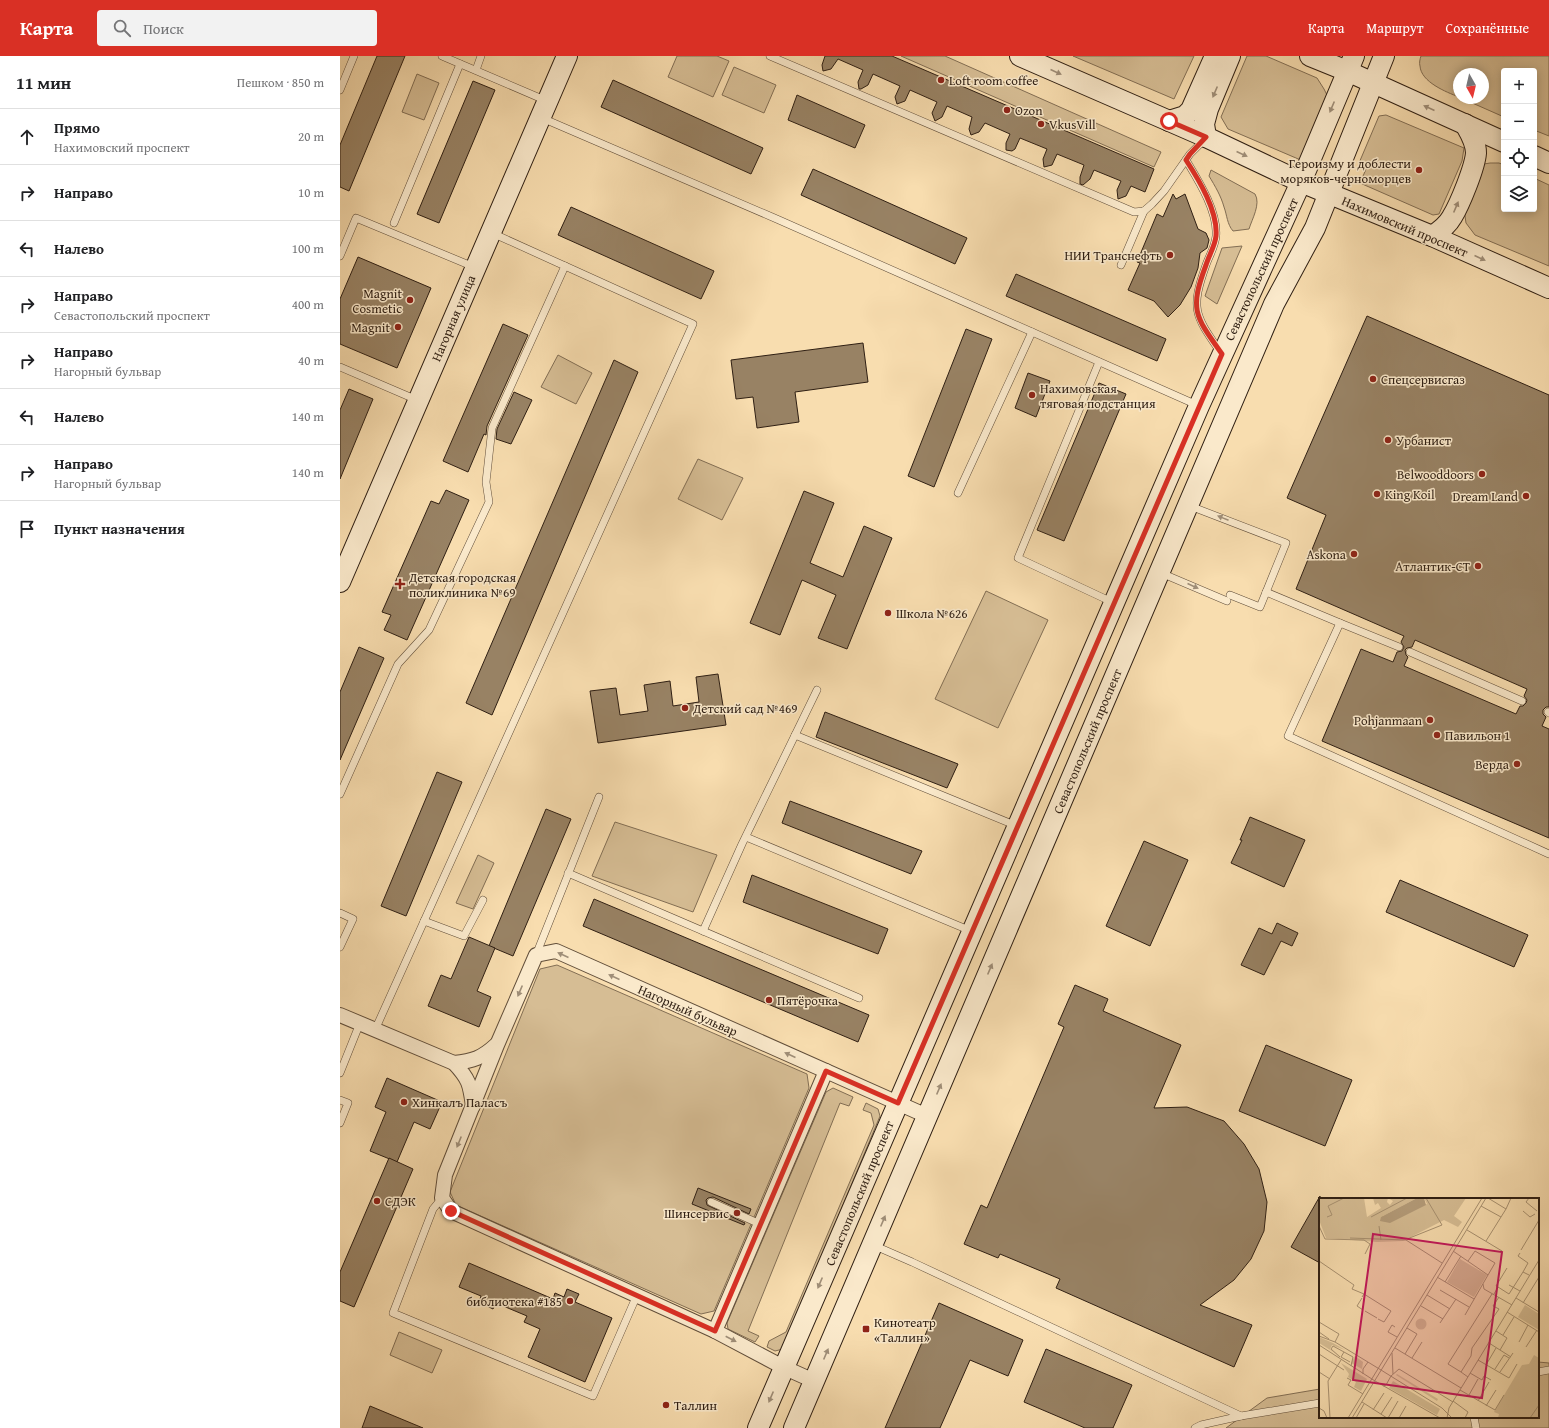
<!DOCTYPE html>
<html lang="ru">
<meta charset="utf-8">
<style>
body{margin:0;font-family:"Gentium Book Plus",serif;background:#f2f2f2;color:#202124}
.controls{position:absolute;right:12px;top:12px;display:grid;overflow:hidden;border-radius:4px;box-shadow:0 2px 10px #0003}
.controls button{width:36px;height:36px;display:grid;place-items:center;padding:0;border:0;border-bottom:1px solid #e0e0e0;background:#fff;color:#202124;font:20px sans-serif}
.compass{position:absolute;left:1113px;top:12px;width:36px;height:36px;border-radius:50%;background:#fff;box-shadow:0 2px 10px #0003;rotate:172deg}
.stop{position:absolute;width:12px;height:12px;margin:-9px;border:3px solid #d93025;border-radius:50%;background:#fff}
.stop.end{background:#d93025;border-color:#fff;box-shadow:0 1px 4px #0008}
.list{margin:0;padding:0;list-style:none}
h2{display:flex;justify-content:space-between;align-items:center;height:52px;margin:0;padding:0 16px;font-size:17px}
h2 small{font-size:13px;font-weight:400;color:#757577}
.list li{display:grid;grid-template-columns:26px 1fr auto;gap:12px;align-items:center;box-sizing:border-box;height:56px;padding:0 16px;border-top:1px solid #e0e0e0}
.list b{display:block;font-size:15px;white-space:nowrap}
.list p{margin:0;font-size:13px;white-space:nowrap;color:#757577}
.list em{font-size:13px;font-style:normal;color:#757577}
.icon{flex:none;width:22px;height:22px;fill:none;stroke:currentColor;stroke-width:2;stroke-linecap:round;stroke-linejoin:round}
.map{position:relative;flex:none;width:1209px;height:1372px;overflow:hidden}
header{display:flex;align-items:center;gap:24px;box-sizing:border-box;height:56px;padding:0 20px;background:#d93025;color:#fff}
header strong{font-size:19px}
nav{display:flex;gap:22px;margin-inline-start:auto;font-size:14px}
.search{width:280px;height:36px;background:#f2f2f2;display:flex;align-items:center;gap:10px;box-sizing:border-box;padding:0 14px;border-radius:4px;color:#757577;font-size:15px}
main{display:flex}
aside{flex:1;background:#fff}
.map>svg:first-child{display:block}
</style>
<header>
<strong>Карта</strong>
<div class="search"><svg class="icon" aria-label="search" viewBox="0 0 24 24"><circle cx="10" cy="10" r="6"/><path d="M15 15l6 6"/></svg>Поиск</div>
<nav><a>Карта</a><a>Маршрут</a><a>Сохранённые</a></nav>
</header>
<main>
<aside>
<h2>11 мин<small>Пешком · 850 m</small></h2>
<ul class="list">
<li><svg class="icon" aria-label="ahead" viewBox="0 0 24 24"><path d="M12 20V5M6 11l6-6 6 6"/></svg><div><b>Прямо</b><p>Нахимовский проспект</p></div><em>20 m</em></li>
<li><svg class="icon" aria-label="right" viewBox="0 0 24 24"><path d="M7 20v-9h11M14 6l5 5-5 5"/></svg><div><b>Направо</b></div><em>10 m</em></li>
<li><svg class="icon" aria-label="left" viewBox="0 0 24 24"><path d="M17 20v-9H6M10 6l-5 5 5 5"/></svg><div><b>Налево</b></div><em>100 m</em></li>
<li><svg class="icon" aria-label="right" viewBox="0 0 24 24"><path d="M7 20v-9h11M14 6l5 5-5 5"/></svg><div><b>Направо</b><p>Севастопольский проспект</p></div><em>400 m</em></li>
<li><svg class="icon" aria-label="right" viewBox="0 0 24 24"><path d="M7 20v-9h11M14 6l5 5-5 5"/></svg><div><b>Направо</b><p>Нагорный бульвар</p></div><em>40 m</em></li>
<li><svg class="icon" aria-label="left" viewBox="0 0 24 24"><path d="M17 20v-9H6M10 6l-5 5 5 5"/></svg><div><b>Налево</b></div><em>140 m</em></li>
<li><svg class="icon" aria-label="right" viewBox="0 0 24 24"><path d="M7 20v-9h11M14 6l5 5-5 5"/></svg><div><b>Направо</b><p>Нагорный бульвар</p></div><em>140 m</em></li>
<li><svg class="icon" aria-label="arrive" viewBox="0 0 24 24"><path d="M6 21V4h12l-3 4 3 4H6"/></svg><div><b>Пункт назначения</b></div></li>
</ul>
</aside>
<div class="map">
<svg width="1209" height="1372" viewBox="0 0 1209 1372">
<rect width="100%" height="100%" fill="#f8ddaf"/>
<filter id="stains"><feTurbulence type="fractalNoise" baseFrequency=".005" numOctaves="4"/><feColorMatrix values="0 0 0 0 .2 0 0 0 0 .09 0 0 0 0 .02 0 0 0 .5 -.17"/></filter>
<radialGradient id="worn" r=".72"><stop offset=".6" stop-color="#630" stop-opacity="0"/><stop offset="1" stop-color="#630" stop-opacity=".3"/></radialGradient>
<g fill="#d6bd94" stroke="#826e54">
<path d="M337,0H377L389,5L373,41L328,21Z"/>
<path d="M561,0H605L821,96L814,111Z"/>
<path d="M733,0H854L834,43Z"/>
<path d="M907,0H926L977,22L984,33L987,39L963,105L888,73L881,61Z"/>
<path d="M1081,0H1209V80L1194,74V15H1164V61L1121,42H1143V18H1119V41C1106,36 1081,26 1080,10C1079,7 1080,3 1081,0Z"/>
<path d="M394,11L436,29L424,57L382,39Z"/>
<path d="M77,18L99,27L84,64L62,56Z"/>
<path d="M1046,59L1124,92L1122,105L1099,158L1093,159L1020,127L1027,111L1019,107L1039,60Z"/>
<path d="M1150,107H1159L1164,109V153H1194V122L1209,129V210L1135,179L1126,167L1124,153L1144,108Z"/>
<path d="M871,114L915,138C921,148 912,163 909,173L893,175C887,168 887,159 884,151C881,140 875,130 869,120Z"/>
<path d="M902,190L877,248L865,240L882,192Z"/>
<path d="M218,299L252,317L236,348L201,331Z"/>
<path d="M358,403L403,422L382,464L338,443Z"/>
<path d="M646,535L708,564L658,672L595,643Z"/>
<path d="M275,766L377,799L353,856L252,820Z"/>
<path d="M138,799L154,807L133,853L116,847Z"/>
<path d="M217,909L467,1018L469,1032L374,1255L361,1258L116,1149L110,1136L200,913Z"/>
<path d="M493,1032L513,1041L509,1050L500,1047L408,1275L419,1280L415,1286L388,1273L387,1267L486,1036Z"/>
<path d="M526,1047L538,1053L540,1060L443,1293L435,1295L427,1291L429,1285L446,1276L534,1069L531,1057L523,1054Z"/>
<path d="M59,1276L102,1294L92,1317L50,1299Z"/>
<path d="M1198,1306L1209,1307V1372H886L927,1342L980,1333V1361H1198Z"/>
</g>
<g fill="#988264" stroke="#2f1f13" fill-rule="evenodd">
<path d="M37,0H65L9,135L0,131V89Z"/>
<path d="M485,0H552L814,113L805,136L791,130L786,140L778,143L777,134L781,125L754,114L750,123L743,129L740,128V121L744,109L717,98L712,109L704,111L703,103L707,93L680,82L675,93L672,95L666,94V87L670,78L645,67L639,76L631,79L629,73L632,61L607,50L602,61L595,65L592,57L597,46L570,34L565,45L557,48L555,41L560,30L533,18L528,29L521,33H519L518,26L523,14L498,3L491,13L483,15L482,9Z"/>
<path d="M273,24L423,92L411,118L261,51Z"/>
<path d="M133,25L155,34L99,167L77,158Z"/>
<path d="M457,39L525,69L515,92L448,64Z"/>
<path d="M473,113L627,182L615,208L461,139Z"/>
<path d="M833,138L836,143L845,138L858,173L866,177L869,184L867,192L860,197L858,212L851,231L840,249L828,261L814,245L788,234L800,207L797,206L817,158L823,161Z"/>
<path d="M231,151L374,215L361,243L218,179Z"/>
<path d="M18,201L91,232L57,312L0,288V243Z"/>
<path d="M676,218L826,283L817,305L666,240Z"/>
<path d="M1027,260L1209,339V651H1206L1203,654V658L1206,661L1202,670L1209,673V782L982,685L1021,593L1053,606L1057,596L1062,595L1064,591L1061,586L1064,580L956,533L986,459L947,442ZM1075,584L1187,633L1184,640L1187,644L1186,647L1183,650H1180L1176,658L1064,610L1068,601L1066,599L1065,594L1067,592L1072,591Z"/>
<path d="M163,268L188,279L147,370L146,379L144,378L128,416L103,405Z"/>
<path d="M626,273L652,283L594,431L568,420Z"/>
<path d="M523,287L528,326L455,336L459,366L417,372L413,341L396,343L391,304Z"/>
<path d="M274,304L298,316L152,659L126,647Z"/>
<path d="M688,317L710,325L696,361L675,352Z"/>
<path d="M759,327L786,338L724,485L697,474Z"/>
<path d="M9,333L33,343L0,423V354Z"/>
<path d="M174,336L192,344L171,388L156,383L157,373Z"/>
<path d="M106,434L129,444L67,584L44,574L51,559L42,556L91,445L99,448Z"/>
<path d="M464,435L494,447L470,507L503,521L524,470L552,482L507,593L478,582L496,539L462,524L440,579L410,567Z"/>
<path d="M19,591L44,602L0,704V636Z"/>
<path d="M378,618L386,669L258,687L250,635L276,632L280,659L308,655L304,629L330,625L333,650L359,646L356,621Z"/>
<path d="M485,656L618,708L607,732L476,681Z"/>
<path d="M97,716L122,726L66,860L41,850Z"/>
<path d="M450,745L582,795L571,818L442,767Z"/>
<path d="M206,753L231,763L173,900L149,890Z"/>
<path d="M910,761L965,784L944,831L891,807L902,784H900Z"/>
<path d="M804,785L848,804L810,890L766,870Z"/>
<path d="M412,819L548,873L538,898L403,846Z"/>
<path d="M1060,824L1188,879L1174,911L1046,856Z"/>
<path d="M254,843L529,959L518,986L243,870Z"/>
<path d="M937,867L958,877L952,890L941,885L924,919L901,909L919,872L932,878Z"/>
<path d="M129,881L155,892L137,935L151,941L139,971L88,950L101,919L111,923Z"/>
<path d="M735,929L768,943L763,955L841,989L814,1052L847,1051L884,1065L904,1088L919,1113L927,1146L924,1175L911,1203L894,1224L860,1249L912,1269L894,1311L716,1232L720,1223L660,1198L658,1202L624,1188L641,1149L647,1152L724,971L718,968Z"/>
<path d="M926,989L1012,1024L985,1090L899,1055Z"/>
<path d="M47,1022L102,1046L90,1073L74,1066L57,1106L30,1095L46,1056L35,1051Z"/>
<path d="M49,1102L73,1113L14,1251L0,1245V1216Z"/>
<path d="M358,1132L411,1153L409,1158L373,1141L368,1142L366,1144L367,1149L369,1150L405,1167L404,1169L352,1148Z"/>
<path d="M980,1140V1207L951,1191Z"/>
<path d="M129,1207L213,1243L215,1237L224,1241L227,1233L239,1238L235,1246L272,1262L245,1326L188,1301L200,1273L184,1266L187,1260L156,1247L153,1253L139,1246L141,1240L119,1231Z"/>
<path d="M599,1247L683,1284L668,1320L630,1304L600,1372H545Z"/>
<path d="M706,1293L792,1329L773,1372H745L684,1346Z"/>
<path d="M30,1350L83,1372H22Z"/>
</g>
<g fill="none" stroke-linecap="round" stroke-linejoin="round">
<defs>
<g id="lane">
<path d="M102,0L207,45"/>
<path d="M430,0L794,156L804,155L812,148L824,135L850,98L865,83"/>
<path d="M136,14L141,0"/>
<path d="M0,34L14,0"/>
<path d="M202,62L439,164L857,349"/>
<path d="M846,104C858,124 878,155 876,180C875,191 869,200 866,209C850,254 855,259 881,297"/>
<path d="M54,167L120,8"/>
<path d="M0,200L16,162L134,211"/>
<path d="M781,209L804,155"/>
<path d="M759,306L678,502L772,546"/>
<path d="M0,311L77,344"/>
<path d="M618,437L692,276"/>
<path d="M850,450L946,487L920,551L890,539"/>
<path d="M821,517L887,545"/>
<path d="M926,536L1000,567"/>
<path d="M1059,591L1000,567L948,680L1209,798"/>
<path d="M1070,596L1182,645"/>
<path d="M1208,656L1209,657"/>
<path d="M455,679L677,770"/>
<path d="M0,738L58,608L89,574L149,446L146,426L152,372L225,210L152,177"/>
<path d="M406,781L631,875"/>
<path d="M228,817L519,942"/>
<path d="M0,857L13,863L0,891"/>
<path d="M84,865L124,880L143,844"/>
<path d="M363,875L402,788L477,634"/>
<path d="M196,899L259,741"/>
<path d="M35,974L353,268L225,210"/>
<path d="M0,1017L20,967"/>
<path d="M0,1044L8,1047L0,1067"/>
<path d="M102,1142L93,1153L53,1257L253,1340L297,1239"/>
<path d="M371,1146L420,1168"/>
<path d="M533,1189L572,1206L901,1360L980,1347"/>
<path d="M1198,1316L1209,1314"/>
<path d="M1134,1361L1136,1372"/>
<path d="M855,1372L861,1369L901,1360"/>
</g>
<g id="street">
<path d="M0,959L114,1007C129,1023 130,1028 133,1050"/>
<path d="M114,1007C133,1005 142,1002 156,989"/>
<path d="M375,1275L486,1015"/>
<path d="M474,1325L443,1311L375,1275L111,1155L102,1142L105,1119L157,989L196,899L216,895L587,1060"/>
</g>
<g id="secondary">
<path d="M680,0L866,81L961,126L1092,180L1209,232"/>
<path d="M970,0L1007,15L1164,86"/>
<path d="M829,65L845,60L851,54L875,0"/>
<path d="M866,81L864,68L868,53L890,0"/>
<path d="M1194,100L1209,107"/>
<path d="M1092,180C1100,175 1107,170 1112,161C1120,148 1135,111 1136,97C1136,86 1130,77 1125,68"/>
<path d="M0,526L227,0"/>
<path d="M418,1372L859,350L961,126L1014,0"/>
<path d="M454,1372L934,248L975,172L1044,0"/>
</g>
</defs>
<use href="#lane" stroke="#614e3a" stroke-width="8"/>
<use href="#street" stroke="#614e3a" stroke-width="16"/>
<use href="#secondary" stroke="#2f1f13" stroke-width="22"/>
<use href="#lane" stroke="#fae9cb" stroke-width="7"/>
<use href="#street" stroke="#fae9cb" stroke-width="14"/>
<use href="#secondary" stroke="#fae9cb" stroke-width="20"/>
</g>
<defs><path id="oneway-solid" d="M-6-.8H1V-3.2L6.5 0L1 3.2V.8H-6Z"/></defs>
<g fill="#9f8e78">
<use href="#oneway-solid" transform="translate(716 16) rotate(24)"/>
<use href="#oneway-solid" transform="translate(875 36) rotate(113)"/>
<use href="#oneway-solid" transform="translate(992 51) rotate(113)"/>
<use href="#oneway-solid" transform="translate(1089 52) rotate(-156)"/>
<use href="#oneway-solid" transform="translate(902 98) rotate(25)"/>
<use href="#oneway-solid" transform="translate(1116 151) rotate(-67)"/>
<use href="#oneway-solid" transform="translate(1140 202) rotate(24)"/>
<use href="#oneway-solid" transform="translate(883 462) rotate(-158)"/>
<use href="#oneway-solid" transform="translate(853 530) rotate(24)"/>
<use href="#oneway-solid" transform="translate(223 899) rotate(-156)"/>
<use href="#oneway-solid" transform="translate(650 913) rotate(-67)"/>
<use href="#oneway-solid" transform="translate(274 921) rotate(-156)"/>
<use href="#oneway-solid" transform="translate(180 935) rotate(113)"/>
<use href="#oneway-solid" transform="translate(450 999) rotate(-156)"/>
<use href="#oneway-solid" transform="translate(599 1033) rotate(-67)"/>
<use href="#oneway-solid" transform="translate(119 1086) rotate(112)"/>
<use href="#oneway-solid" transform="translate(543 1165) rotate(-67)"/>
<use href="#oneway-solid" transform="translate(480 1227) rotate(113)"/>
<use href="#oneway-solid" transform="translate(391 1283) rotate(27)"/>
<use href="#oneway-solid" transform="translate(486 1298) rotate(-67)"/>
<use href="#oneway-solid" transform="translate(431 1341) rotate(113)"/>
</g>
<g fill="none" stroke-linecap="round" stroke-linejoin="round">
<path stroke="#d93025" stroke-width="5" d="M111,1155L375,1275L486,1015L558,1047L882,298C855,260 849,254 866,209C869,199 875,190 876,180C878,155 859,124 846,104L850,98L866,81L829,65"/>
</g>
<g fill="#8f2418" stroke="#fae9cb" stroke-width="1.5">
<circle cx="601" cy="24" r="4"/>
<circle cx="667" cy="54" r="4"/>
<circle cx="701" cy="68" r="4"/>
<circle cx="1079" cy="114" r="4"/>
<circle cx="830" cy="199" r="4"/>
<circle cx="70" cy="244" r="4"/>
<circle cx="58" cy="271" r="4"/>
<circle cx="1033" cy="323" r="4"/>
<circle cx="692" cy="339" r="4"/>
<circle cx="1048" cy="384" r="4"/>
<circle cx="1142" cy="418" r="4"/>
<circle cx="1037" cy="438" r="4"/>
<circle cx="1186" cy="440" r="4"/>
<circle cx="1014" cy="498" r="4"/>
<circle cx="1138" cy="510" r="4"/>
<path d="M58 522h4v4h4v4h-4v4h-4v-4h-4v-4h4z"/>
<circle cx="548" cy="557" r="4"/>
<circle cx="345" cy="652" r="4"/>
<circle cx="1090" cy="664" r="4"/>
<circle cx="1097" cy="679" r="4"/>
<circle cx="1177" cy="708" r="4"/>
<circle cx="429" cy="944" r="4"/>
<circle cx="64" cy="1046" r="4"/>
<circle cx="37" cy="1145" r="4"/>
<circle cx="397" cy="1157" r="4"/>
<circle cx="230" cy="1245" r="4"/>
<rect x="522" y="1269" width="8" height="8" rx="2"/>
<circle cx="326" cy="1349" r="4"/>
</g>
<g text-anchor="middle" stroke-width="3" stroke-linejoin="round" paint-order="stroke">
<g font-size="13" fill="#2f1f13" stroke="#fae9cb" text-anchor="start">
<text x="609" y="29">Loft room coffee</text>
<text x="675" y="59">Ozon</text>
<text x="709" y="73">VkusVill</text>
<text x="1071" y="112" text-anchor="end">Героизму и доблести<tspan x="1071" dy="15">моряков-черноморцев</tspan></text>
<text x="822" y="204" text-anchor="end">НИИ Транснефть</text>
<text x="62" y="242" text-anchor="end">Magnit<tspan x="62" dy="15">Cosmetic</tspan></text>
<text x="50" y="276" text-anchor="end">Magnit</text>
<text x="1041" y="328">Спецсервисгаз</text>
<text x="700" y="337">Нахимовская<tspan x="700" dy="15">тяговая подстанция</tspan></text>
<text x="1056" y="389">Урбанист</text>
<text x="1134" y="423" text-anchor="end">Belwooddoors</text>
<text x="1045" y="443">King Koil</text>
<text x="1178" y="445" text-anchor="end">Dream Land</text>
<text x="1006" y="503" text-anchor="end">Askona</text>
<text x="1130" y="515" text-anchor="end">Атлантик-СТ</text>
<text x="69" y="526">Детская городская<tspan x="69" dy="15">поликлиника №69</tspan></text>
<text x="556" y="562">Школа №626</text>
<text x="353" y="657">Детский сад №469</text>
<text x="1082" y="669" text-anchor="end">Pohjanmaan</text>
<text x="1105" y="684">Павильон 1</text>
<text x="1169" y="713" text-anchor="end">Верда</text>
<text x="437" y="949">Пятёрочка</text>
<text x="72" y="1051">Хинкалъ Паласъ</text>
<text x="45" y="1150">СДЭК</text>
<text x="389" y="1162" text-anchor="end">Шинсервис</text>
<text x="222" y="1250" text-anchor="end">библиотека #185</text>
<text x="534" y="1271">Кинотеатр<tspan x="534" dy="15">«Таллин»</tspan></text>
<text x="334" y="1354">Таллин</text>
</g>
<g font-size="13" fill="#2f1f13" stroke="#fae9cb">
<text transform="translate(1065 170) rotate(23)" y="5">Нахимовский проспект</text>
<text transform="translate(921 213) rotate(-65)" y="5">Севастопольский проспект</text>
<text transform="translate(113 262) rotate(-67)" y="5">Нагорная улица</text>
<text transform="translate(747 685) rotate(-67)" y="5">Севастопольский проспект</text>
<text transform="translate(348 954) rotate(24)" y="5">Нагорный бульвар</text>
<text transform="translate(519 1137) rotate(-67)" y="5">Севастопольский проспект</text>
</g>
</g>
<g transform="translate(979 1142)">
<rect width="220" height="220" fill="#f8ddaf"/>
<path d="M0,0H45L48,19L62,10L59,5L56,7L54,0H69L68,4L71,7L74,3L69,0H98L62,19L108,6L105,0H147L135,18L143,24L139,29L125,22L84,43L58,44L7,40L0,22ZM141,61L168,77L155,99L128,84ZM206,107L220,116V132L199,119ZM96.5 126a5.5 5.5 0 1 1 11 0a5.5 5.5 0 1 1-11 0ZM0,139L14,145L26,152L13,147L11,151L21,158L0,145ZM215,157L220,160V220H179L180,216L175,214L203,167L210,166ZM36,158L44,164L43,171L32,165ZM22,165L48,181L42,193L35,189L37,184L29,179L30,176ZM78,176L119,201L118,203L77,177ZM74,183L121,211L118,217L70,190Z" fill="#d6bd94"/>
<path d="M98,0H105L107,7L71,25L61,23L62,19Z" fill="#b49c7a"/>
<path fill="none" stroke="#a89171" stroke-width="1" d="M169,0L187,11L192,0M210,0L207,4L218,13M162,8L182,19M204,13L211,19L216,16M8,19L13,17L9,8L25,0M52,19L88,0M0,28L6,41L45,42L51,46L46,56M60,28L62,42M148,32L183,53M31,40L87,42L123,65M88,41L123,27L107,0M167,43L187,11M202,52L220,22M134,53L169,77L146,117M201,55L199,58L209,65L204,74M0,63L35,87L33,91L45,96M149,63L156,53L176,65L169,77M118,79L155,101M126,84L142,58M164,86L165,91L193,107M190,87L201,93M179,89L177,88L188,70M121,92L150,109M175,96L179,89L190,96L204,74L210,77M108,97L131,111M43,99L45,96L72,113L65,124L59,121M43,100L38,108L44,112M197,100L220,114M204,105L220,79M102,108L124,121M46,113L58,120M188,114L220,134M0,124L20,136L16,144M121,125L137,101M76,129L73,127L69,134L78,139M177,133L188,140L181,152M0,134L10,141M184,137L195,119M0,138L16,144L62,172L123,210L133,220M200,144L209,127M170,145L192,159M0,147L56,183L121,220M207,149L218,132M76,150L142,190M73,155L74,176M0,156L25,172M86,156L98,136L88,130M21,159L12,151L14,148L25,154M93,160L103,144M159,162L190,180L198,166M31,164L22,159L25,154L34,159L32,168M167,167L177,150M176,171L185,157L190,160M0,174L11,181M142,174L129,166L173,96M181,174L194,155M151,175L163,182L165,178L172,182M44,176V171L49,164M72,178L80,171L134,204M149,179L142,174L152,158L153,150L180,111L174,108L180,99M28,180L32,182L29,187L44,196M64,188L67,187L72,178M141,192L176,212L185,197M150,197L159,181M134,203L149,214L146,220M159,203L170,184M43,204L68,220M167,208L177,192M0,210L5,213L8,220M54,212L65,195M62,216L73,199M11,220L9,183L22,162M29,220L163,0M33,220L167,0M37,220L45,206M69,220L79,203M80,220L87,208M128,220L130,210L220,62M211,220L220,207"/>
<path fill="#c2185b" fill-opacity="0.15" stroke="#c2185b" stroke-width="2" d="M54,36L183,54L163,200L34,182Z"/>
<rect width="220" height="220" fill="none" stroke="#2f1f13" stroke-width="2"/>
</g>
<rect width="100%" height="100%" filter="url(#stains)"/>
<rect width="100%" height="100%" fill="url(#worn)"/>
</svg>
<div class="controls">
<button>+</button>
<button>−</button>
<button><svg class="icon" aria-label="locate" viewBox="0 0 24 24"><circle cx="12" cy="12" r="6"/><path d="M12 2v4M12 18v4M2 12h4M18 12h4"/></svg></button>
<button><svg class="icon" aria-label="layers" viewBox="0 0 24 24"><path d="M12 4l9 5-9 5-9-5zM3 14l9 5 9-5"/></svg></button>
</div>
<svg class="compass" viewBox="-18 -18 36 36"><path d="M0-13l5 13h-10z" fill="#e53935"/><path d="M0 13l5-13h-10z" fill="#757577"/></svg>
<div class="stop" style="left:829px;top:65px"></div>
<div class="stop end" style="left:111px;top:1155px"></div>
</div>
</main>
